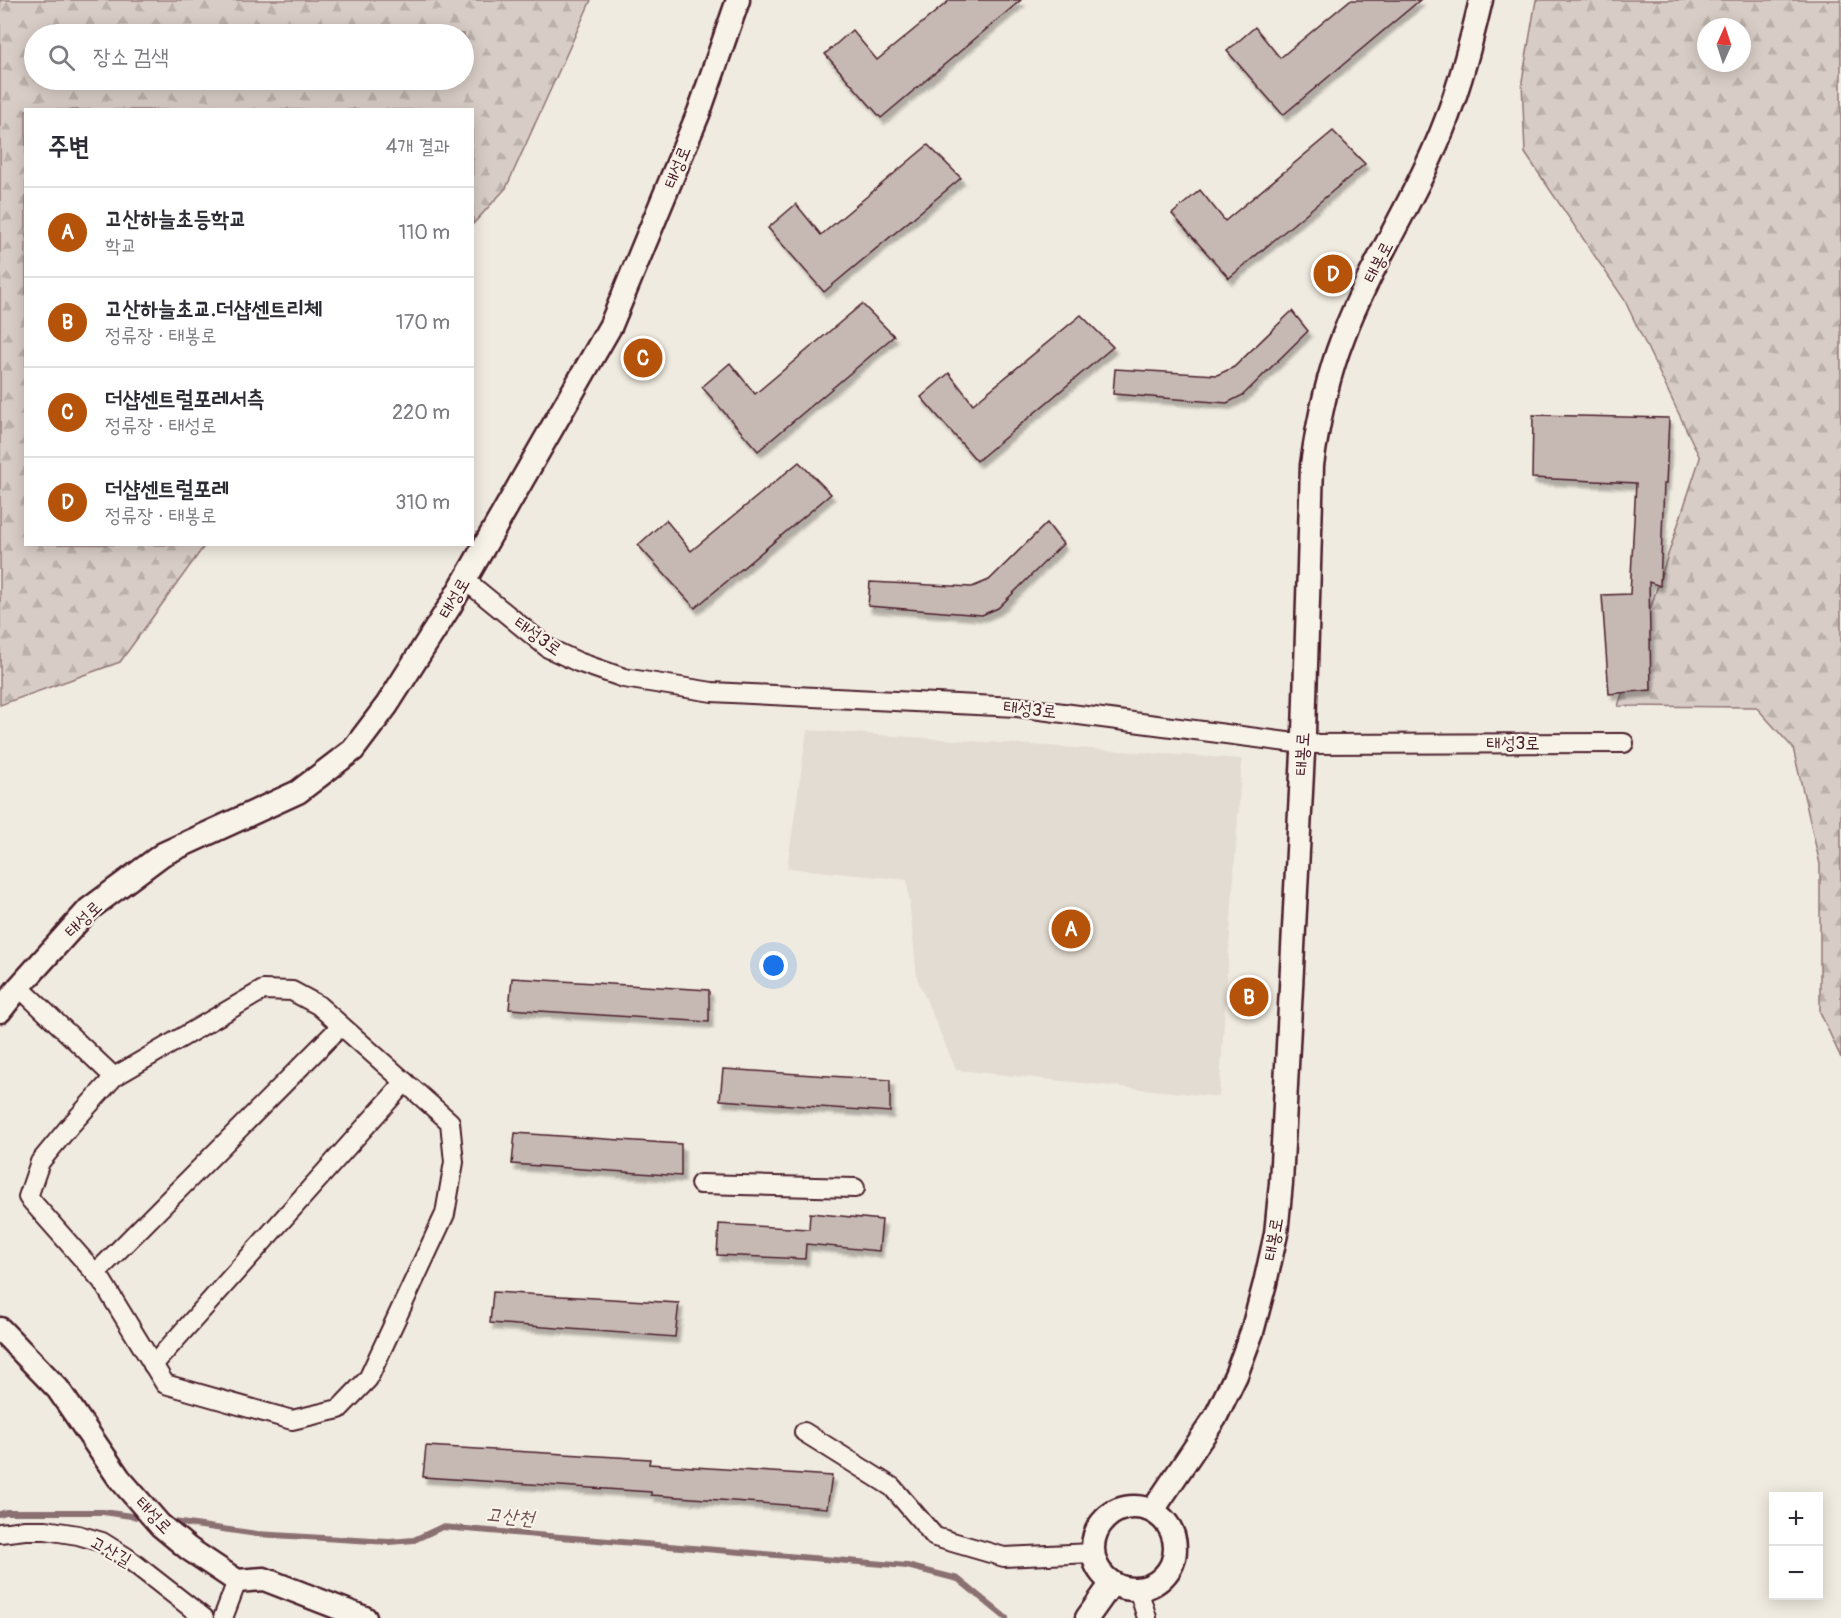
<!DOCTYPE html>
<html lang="ko">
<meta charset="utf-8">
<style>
body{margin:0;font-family:Pangolin,"Poor Story",sans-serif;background:#f2f2f3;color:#2b2b33}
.controls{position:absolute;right:18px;bottom:18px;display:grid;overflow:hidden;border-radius:0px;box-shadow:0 3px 15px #0003}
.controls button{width:54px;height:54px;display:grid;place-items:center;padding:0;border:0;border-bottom:2px solid #e1e1e2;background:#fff;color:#2b2b33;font:30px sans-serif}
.compass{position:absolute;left:1697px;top:18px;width:54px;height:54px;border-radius:50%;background:#fff;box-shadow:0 3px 15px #0003;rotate:3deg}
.you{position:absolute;left:774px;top:966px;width:21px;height:21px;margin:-15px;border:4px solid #fff;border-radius:50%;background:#1a73e8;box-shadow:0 0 0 9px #1a73e833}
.badge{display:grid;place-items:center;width:39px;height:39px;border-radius:50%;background:#b45309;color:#fff;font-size:20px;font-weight:700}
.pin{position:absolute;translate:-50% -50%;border:3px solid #fff;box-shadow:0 2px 6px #0006}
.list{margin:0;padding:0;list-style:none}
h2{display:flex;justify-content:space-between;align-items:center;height:78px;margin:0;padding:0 24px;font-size:26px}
h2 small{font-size:20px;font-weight:400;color:#7c7c81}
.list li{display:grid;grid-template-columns:39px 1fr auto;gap:18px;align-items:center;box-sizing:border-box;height:90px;padding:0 24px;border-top:2px solid #e1e1e2}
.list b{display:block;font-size:22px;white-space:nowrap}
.list p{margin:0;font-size:20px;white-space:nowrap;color:#7c7c81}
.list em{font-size:20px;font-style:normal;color:#7c7c81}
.icon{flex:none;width:33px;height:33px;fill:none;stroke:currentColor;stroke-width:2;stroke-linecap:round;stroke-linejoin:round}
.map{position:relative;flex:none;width:1841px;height:1618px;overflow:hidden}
.search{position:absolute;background:#fff;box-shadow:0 3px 15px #0003;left:24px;top:24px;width:450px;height:66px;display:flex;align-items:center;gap:15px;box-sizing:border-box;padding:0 21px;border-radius:33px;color:#7c7c81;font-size:22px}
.panel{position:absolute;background:#fff;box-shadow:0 3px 15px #0003;left:24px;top:108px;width:450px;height:438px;border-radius:0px}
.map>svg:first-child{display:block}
</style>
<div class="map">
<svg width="1841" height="1618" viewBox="0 0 1841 1618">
<defs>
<pattern id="forest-firs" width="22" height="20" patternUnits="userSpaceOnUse" patternTransform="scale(1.5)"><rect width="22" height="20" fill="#d8cdc6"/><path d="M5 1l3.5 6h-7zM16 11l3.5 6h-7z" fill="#bbb0aa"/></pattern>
<filter id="shadow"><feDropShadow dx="3.5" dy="6" stdDeviation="1.5" flood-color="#0004"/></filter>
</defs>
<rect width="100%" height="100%" fill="#f0ebe0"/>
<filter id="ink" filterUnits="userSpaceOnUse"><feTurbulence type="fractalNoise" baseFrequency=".0167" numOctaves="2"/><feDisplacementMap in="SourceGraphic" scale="12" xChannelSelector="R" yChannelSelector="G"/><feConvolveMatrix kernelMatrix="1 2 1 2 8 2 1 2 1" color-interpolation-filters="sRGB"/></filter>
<g filter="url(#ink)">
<path fill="#e3dcd2" d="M807,730L1242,759L1219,1097L956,1070L917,978L907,880L787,868Z"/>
<g fill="url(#forest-firs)" stroke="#917678" stroke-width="1.5" fill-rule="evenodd">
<path d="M0,0H591L506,188L473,224L472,110H26V544L205,545L120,662L0,705ZM34,34H464V80H34Z"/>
<path d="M1536,0H1841V1058L1820,1012V864L1793,748L1756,707L1618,706L1700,458L1624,299L1525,153L1522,81ZM1706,27H1742V63H1706Z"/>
</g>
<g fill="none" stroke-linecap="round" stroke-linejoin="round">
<g stroke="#8b6f72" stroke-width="6">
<path d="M0,1514L6,1512H103L145,1518"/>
<path d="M167,1521L257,1534L389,1542L414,1540L442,1527L907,1566L958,1579L1006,1618"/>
</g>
</g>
<g fill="#c6b8b3" stroke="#4a1f2b" stroke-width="1.5" filter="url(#shadow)">
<path d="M950,0H1021L881,118L825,54L852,30L877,60Z"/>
<path d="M1350,0H1420L1283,115L1227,51L1255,27L1280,58Z"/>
<path d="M1333,131L1365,164L1229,278L1172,214L1200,190L1225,221Z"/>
<path d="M928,145L961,178L824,292L768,228L796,204L821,235Z"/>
<path d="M862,304L894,336L758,451L702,387L730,363L755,394Z"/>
<path d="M1292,311L1308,331L1243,395L1227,403L1113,394L1115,369L1217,375L1234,367Z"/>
<path d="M1081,315L1113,347L977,461L921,397L949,373L973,404Z"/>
<path d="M1533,415L1669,418L1666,484H1664L1660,586L1649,582L1651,690L1609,694L1602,595L1630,594L1636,483L1532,478Z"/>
<path d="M799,462L831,494L695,608L638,545L666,520L691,551Z"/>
<path d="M1047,523L1063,544L998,608L982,615L868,606L870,582L972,587L989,580Z"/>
<path d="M512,978L709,990V1022L509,1009Z"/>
<path d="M723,1069L890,1080V1112L720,1100Z"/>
<path d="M515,1133L681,1144V1176L512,1164Z"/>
<path d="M810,1213L882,1220L879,1251L806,1244L805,1259L717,1255L719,1224L809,1229Z"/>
<path d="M493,1292L679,1303L675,1337L490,1323Z"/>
<path d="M426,1446L650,1459L649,1464L832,1476L827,1508L651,1495V1492L423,1477Z"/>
</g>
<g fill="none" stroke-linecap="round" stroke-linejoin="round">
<defs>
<g id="minor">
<path d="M465,580L548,648L578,662L624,678L712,692L1017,707L1303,744L1624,743"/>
<path d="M19,987L114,1077"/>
<path d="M263,990L292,991L318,1005L450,1122L454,1162L445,1214L368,1379L339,1409L292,1420L165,1384L102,1281L28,1197L40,1162L69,1127L114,1077Z"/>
<path d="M700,1184L855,1188"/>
<path d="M96,1273L341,1026"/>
<path d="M153,1365L405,1082"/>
<path d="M804,1432L892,1487L935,1537L1004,1557L1093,1553"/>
<path d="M0,1533L25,1530H46L78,1535L102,1542L126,1557L204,1618"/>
<path d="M1138,1589L1147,1618"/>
<path d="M223,1618L237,1581"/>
</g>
<g id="tertiary">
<path d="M0,1011L19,987L89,909L163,854L298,792L353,750L387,705L450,606L611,325L699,112L738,0"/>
<path d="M0,1329L58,1389L119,1478L160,1525L189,1549L237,1581L264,1579L365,1618"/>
<circle cx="1134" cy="1548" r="41"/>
<path d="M1153,1510L1215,1418L1236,1375L1252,1332L1265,1283L1276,1234L1281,1183L1304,733L1312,465C1318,422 1327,378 1343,337C1367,273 1405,215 1433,152C1455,104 1469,51 1481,0"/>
<path d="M1087,1618L1112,1583"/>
</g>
</defs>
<use href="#minor" stroke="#4a1f2b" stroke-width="22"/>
<use href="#tertiary" stroke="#4a1f2b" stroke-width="27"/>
<use href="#minor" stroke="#f7f3e8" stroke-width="18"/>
<use href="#tertiary" stroke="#f7f3e8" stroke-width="22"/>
</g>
</g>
<g text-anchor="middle" stroke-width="4.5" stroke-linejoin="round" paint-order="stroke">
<g font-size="18" fill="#4a1f2b" stroke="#f7f3e8">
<text transform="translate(677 167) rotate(-68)" y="6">태성로</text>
<text transform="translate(1378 262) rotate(-63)" y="6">태봉로</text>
<text transform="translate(454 598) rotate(-60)" y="6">태성로</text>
<text transform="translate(538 636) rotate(35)" y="6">태성3로</text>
<text transform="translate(1030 709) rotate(6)" y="6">태성3로</text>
<text x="1513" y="749">태성3로</text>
<text transform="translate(1302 754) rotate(-87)" y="6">태봉로</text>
<text transform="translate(83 919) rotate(-44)" y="6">태성로</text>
<text transform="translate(1273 1239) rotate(-80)" y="6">태봉로</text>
<text transform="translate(154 1515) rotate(46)" y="6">태성로</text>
<text transform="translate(111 1551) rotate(29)" y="6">고산길</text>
</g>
<g font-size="20" font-style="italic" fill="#704e55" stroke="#f7f3e8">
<text transform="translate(510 1516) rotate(5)" y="7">고산천</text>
</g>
</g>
</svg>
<div class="controls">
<button>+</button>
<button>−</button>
</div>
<svg class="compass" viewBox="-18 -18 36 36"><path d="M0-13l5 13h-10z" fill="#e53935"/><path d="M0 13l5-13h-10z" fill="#7c7c81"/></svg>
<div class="you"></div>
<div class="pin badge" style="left:1071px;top:929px">A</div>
<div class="pin badge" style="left:1249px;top:997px">B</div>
<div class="pin badge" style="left:643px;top:358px">C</div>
<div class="pin badge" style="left:1333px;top:274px">D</div>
<div class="search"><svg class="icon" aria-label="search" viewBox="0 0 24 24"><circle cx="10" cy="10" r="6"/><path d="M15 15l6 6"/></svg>장소 검색</div>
<section class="panel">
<h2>주변<small>4개 결과</small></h2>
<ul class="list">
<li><span class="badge">A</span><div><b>고산하늘초등학교</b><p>학교</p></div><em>110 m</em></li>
<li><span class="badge">B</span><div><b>고산하늘초교.더샵센트리체</b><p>정류장 · 태봉로</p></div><em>170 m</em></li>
<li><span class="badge">C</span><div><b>더샵센트럴포레서측</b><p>정류장 · 태성로</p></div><em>220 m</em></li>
<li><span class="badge">D</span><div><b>더샵센트럴포레</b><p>정류장 · 태봉로</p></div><em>310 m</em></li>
</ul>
</section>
</div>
